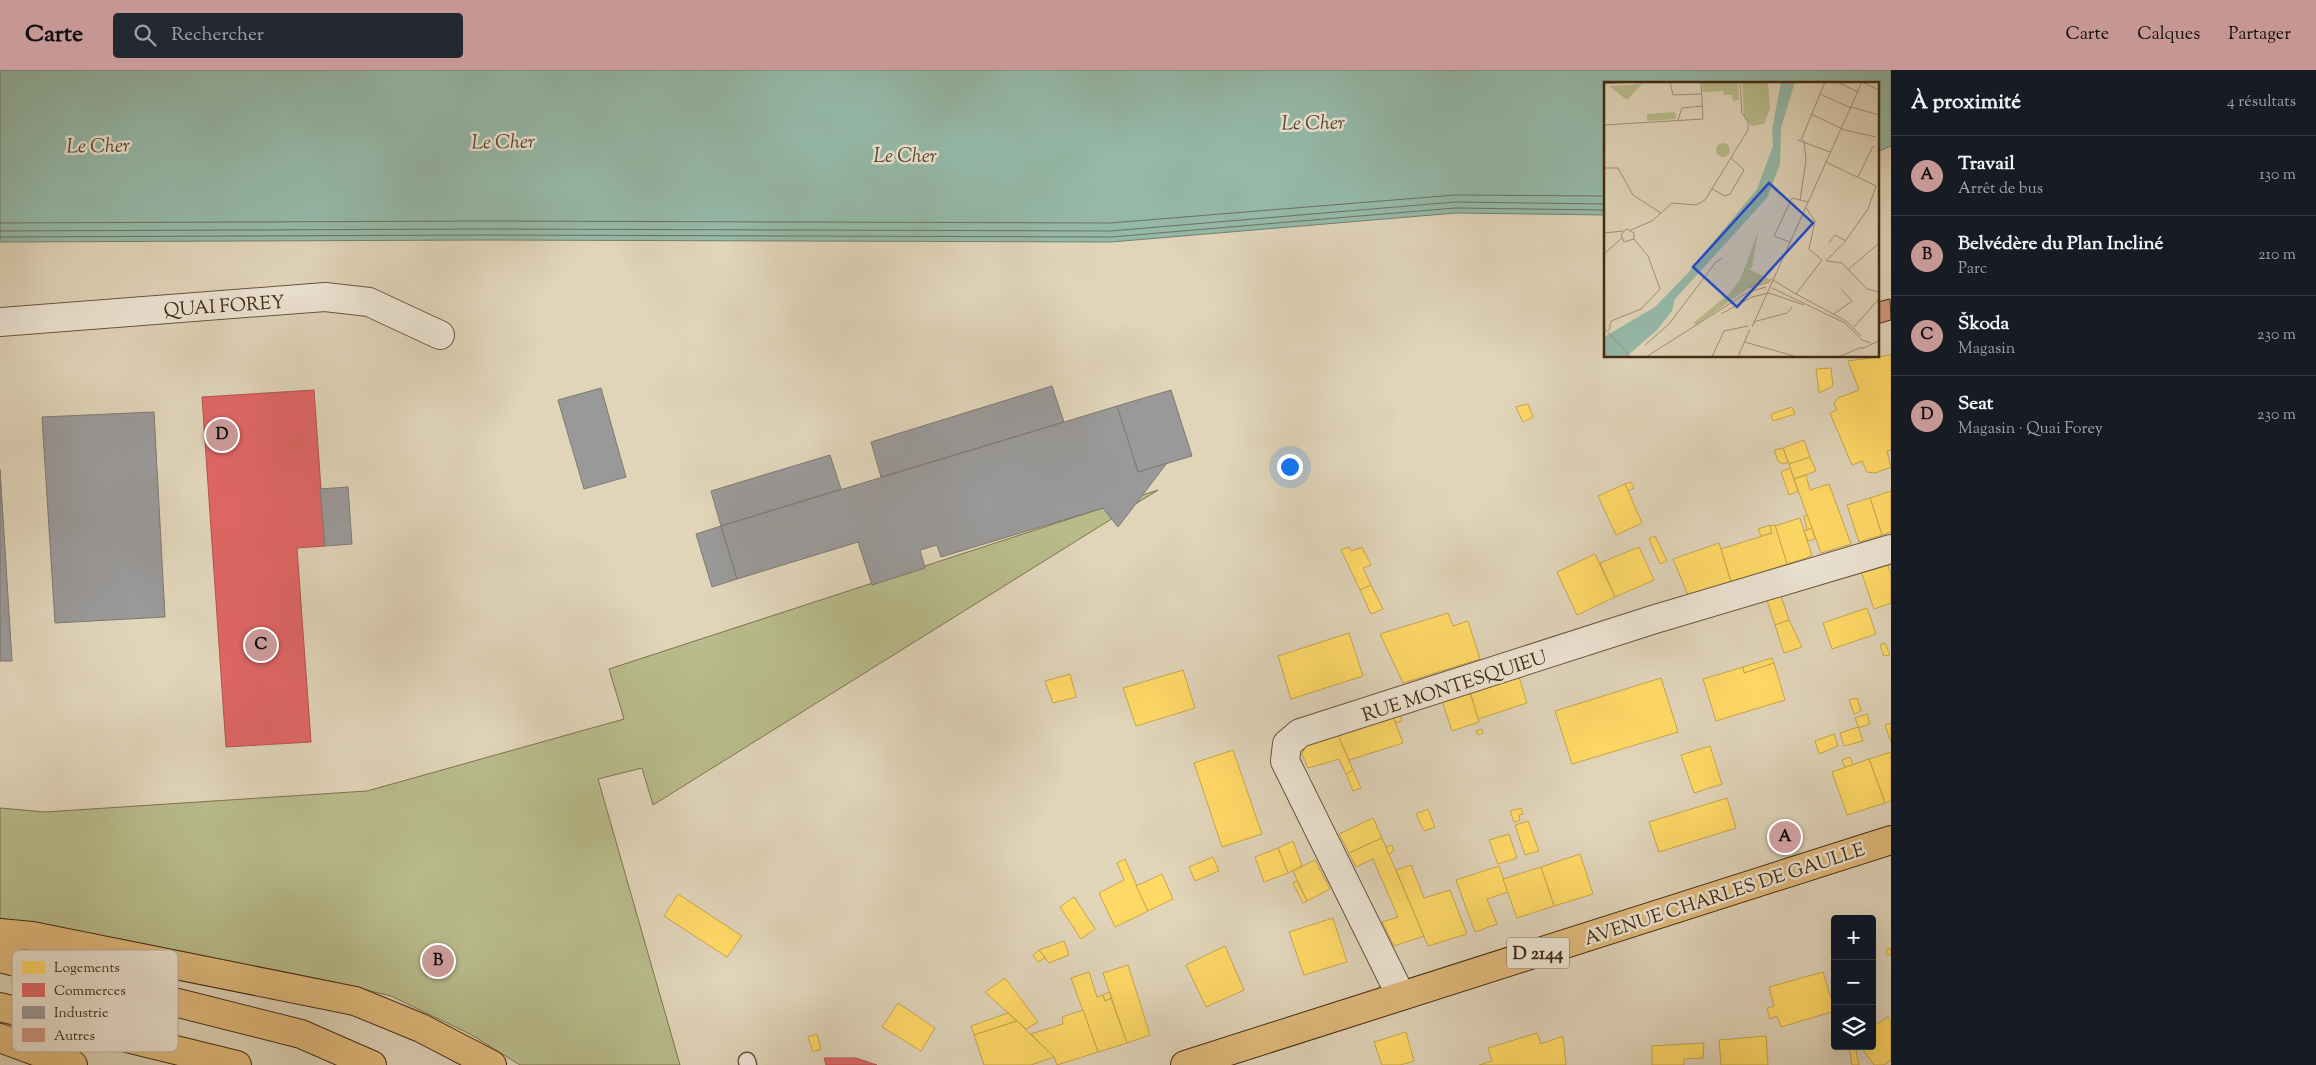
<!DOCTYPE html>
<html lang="fr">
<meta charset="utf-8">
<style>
body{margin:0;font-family:"Sorts Mill Goudy",serif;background:#242831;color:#f1f3f6}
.controls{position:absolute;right:15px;bottom:15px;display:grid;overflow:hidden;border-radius:5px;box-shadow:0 5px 20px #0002}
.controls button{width:45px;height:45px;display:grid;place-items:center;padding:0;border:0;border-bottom:1px solid #363941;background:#171b24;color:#f1f3f6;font:25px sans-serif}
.you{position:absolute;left:1289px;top:396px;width:18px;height:18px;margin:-12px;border:4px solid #fff;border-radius:50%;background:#1a73e8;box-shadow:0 0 0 8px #1a73e833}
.badge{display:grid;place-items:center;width:32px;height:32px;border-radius:50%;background:#c59692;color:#111;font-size:16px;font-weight:700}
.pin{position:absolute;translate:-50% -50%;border:2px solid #fff;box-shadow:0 1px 5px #0006}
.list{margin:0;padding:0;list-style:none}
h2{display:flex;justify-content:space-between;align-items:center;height:65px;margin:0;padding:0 20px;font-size:21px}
h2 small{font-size:16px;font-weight:400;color:#9ea1a6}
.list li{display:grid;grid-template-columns:32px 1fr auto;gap:15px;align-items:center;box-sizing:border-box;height:80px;padding:0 20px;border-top:1px solid #363941}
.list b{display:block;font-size:19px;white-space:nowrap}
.list p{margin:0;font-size:16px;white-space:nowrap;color:#9ea1a6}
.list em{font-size:16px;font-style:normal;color:#9ea1a6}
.icon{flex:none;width:28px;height:28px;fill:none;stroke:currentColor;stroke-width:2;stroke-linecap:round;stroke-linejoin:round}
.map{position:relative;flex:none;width:1891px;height:995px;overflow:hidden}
header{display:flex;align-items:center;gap:30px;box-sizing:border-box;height:70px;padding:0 25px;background:#c59692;color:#111}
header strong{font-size:24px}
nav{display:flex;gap:28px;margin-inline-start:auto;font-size:18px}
.search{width:350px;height:45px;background:#242831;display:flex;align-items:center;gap:12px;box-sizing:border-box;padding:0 18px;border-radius:5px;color:#9ea1a6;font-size:19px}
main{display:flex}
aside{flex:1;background:#171b24}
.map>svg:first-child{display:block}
</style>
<header>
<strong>Carte</strong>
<div class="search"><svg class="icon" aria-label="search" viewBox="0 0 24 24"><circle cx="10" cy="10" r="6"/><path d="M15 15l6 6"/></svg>Rechercher</div>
<nav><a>Carte</a><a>Calques</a><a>Partager</a></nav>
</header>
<main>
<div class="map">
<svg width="1891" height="995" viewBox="0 0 1891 995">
<rect width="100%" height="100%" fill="#e0d4b9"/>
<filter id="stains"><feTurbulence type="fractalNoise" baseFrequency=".004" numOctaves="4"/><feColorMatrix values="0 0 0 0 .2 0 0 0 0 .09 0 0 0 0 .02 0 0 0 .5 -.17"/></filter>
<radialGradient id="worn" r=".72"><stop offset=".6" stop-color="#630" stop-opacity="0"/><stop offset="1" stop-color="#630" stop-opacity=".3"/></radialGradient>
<path fill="#b8bb8b" stroke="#7e734e" d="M1158,420L653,735L642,698L598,709L680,995H520L470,964L391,926L329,911L126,870L0,848V738L45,742L367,721L624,649L609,599Z"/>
<path fill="#95b9a9" stroke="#74806d" d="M0,0H1891V76L1877,82V14H1605V145L1456,143L1111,172L484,170L0,172Z"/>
<g fill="#ffd966" stroke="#c7a54d">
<path d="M1891,285V380L1887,381L1891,397L1875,403L1867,402L1862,391L1852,395L1830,343L1837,340L1834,333L1838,328L1859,320L1848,291Z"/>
<path d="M1831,298L1833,316L1819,323L1816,299Z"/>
<path d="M1528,334L1533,347L1523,352L1516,337Z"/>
<path d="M1792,337L1795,344L1773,351L1771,344Z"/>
<path d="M1804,370L1810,387L1789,394L1783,378Z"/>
<path d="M1783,378L1788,392L1783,394L1778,391L1774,380Z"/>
<path d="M1810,387L1816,401L1794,409L1789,394Z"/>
<path d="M1790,398L1798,421L1789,425L1781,402Z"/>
<path d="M1806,405L1810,420L1829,414L1851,474L1821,483L1794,409Z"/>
<path d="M1631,412L1634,418L1627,421L1625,414Z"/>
<path d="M1625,414L1642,453L1616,465L1598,426Z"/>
<path d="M1891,421V462L1882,465L1870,428Z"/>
<path d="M1870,428L1882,465L1859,472L1847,435Z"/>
<path d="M1807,445L1812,458L1807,460L1804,446Z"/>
<path d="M1800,448L1812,486L1787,494L1775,456Z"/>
<path d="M1770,455L1772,463L1761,466L1758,459Z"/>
<path d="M1775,455L1787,494L1731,512L1721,479L1772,463L1770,456Z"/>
<path d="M1812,458L1815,469L1808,471L1804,461Z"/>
<path d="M1655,466L1667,491L1660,494L1649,469Z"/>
<path d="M1719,473L1731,512L1688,525L1673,489Z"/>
<path d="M1349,477L1351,481L1362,477L1371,495L1363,498L1371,515L1360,520L1341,480Z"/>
<path d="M1639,477L1654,510L1615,527L1600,493Z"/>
<path d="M1595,484L1615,527L1577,545L1557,502Z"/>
<path d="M1887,493L1891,505V533L1874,539L1861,501Z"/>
<path d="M1371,515L1383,539L1371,544L1360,520Z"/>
<path d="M1781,526L1789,550L1775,555L1767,530Z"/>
<path d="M1867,538L1876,564L1832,579L1823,553Z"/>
<path d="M1448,543L1453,556L1468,551L1480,589L1403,613L1380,564Z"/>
<path d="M1789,550L1802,577L1784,583L1775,555Z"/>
<path d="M1349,563L1363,606L1291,629L1278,586Z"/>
<path d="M1885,573L1890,585L1884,586L1880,575Z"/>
<path d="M1772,588L1774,593L1744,603L1743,597Z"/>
<path d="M1774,593L1785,630L1716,651L1703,609L1743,597L1744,603Z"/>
<path d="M1183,600L1195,638L1136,656L1123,618Z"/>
<path d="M1070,604L1076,627L1053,633L1045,611Z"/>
<path d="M1519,607L1527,633L1478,649L1470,622Z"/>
<path d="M1661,608L1678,662L1572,694L1555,641Z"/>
<path d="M1470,622L1479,652L1452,661L1442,631Z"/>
<path d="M1857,628L1861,641L1854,644L1849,630Z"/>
<path d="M1399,643L1402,651L1396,653L1393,646Z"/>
<path d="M1867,644L1870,654L1859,658L1855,648Z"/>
<path d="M1393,646L1403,673L1349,690L1337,663Z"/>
<path d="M1891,653V672L1885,655Z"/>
<path d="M1858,657L1863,671L1844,676L1840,663Z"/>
<path d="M1482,659L1483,663L1478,665L1476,661Z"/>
<path d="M1337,663L1353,700L1346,704L1339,689L1308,698L1302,684L1308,672Z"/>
<path d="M1834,664L1838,676L1819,684L1815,671Z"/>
<path d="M1710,676L1722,714L1694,723L1681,685Z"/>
<path d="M1233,680L1262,764L1222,777L1194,693Z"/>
<path d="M1891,682V731L1885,733L1869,689Z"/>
<path d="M1850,687L1853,695L1845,697L1842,690Z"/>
<path d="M1869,689L1885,733L1847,745L1832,702Z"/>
<path d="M1353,700L1361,718L1353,721L1346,704Z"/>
<path d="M1727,728L1736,758L1659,782L1649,752Z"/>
<path d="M1521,738L1523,744L1519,745L1520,750L1514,752L1510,741Z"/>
<path d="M1428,739L1435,757L1424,761L1416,744Z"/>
<path d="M1373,748L1382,768L1349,783L1339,764Z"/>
<path d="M1528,751L1539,781L1525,785L1515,755Z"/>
<path d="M1509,764L1517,788L1498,794L1489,770Z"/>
<path d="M1382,768L1424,866L1394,876L1382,852L1398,847L1373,789L1356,797L1349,783Z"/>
<path d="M1293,771L1302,796L1288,803L1278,778Z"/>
<path d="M1392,775L1394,781L1388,784L1386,777Z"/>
<path d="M1278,778L1288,803L1264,812L1255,787Z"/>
<path d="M1580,784L1593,824L1554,836L1541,797Z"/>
<path d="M1213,787L1219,801L1195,811L1189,797Z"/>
<path d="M1125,789L1148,841L1115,857L1099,823L1124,810L1117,793Z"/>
<path d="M1315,790L1330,819L1307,831L1293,801Z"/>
<path d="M1411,795L1424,828L1450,820L1467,864L1428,876L1396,800Z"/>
<path d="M1499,796L1508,822L1487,829L1497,854L1475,862L1456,810Z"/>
<path d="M1541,797L1554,836L1517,848L1503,809Z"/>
<path d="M1162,804L1173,829L1148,841L1136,816Z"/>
<path d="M1297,811L1307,831L1303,833L1293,813Z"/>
<path d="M678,824L742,866L727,887L664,846Z"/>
<path d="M1074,827L1095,859L1081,869L1060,837Z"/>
<path d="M1333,848L1347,892L1304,905L1289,862Z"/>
<path d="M1064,871L1069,885L1049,893L1039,880Z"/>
<path d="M1225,876L1244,920L1206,937L1186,895Z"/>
<path d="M1887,878L1891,879V885L1886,884Z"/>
<path d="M1039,880L1045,888L1038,892L1033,885Z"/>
<path d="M1128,895L1150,965L1127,973L1103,903Z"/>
<path d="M1089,902L1097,927L1103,925L1105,931L1111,928L1127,973L1098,982L1071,908Z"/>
<path d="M1823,902L1835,941L1781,957L1777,946L1770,949L1767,938L1774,936L1769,917Z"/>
<path d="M1005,908L1038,952L1026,959L985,922Z"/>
<path d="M1110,922L1111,928L1105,931L1103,925Z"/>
<path d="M898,933L935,958L921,981L882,957Z"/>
<path d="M1083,940L1098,982L1057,995L1054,987L1031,964L1063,954L1062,947Z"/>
<path d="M1008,943L1017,951L974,965L971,956Z"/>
<path d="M1888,947L1891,951V990L1884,995H1874L1860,976H1872V957Z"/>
<path d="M1017,951L1054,987L1031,995H984L974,965Z"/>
<path d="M1406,962L1414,991L1400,995H1382L1374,972Z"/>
<path d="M1537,963L1541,974L1563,966L1566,995H1479L1492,991L1488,978Z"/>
<path d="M817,964L821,979L813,982L808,967Z"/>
<path d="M1766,966L1768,995H1721L1719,970Z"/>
<path d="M1704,973L1703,988L1684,989V995H1652V976Z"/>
<path d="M1849,976H1855L1859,995H1852Z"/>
</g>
<g fill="#e06666" stroke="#b1544d">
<path d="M314,320L325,476L297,478L311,672L226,677L202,327Z"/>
<path d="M824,988H856L877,995H826Z"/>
</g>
<g fill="#999" stroke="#7f7870">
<path d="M1052,316L1064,352L881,407L871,372Z"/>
<path d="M601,318L626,407L584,419L558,330Z"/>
<path d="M1171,320L1192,386L1138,402L1117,336Z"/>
<path d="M1117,336L1138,402L1167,393L1118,457L1103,438L941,487L937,475L920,480L925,498L872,515L858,472L737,509L721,456Z"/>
<path d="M154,342L165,547L55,553L42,347Z"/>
<path d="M830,385L841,419L721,456L711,421Z"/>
<path d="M0,399L12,591H0Z"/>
<path d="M348,417L352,474L325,476L320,419Z"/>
<path d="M721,456L737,509L712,517L696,464Z"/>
</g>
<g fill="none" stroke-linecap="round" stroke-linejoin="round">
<g stroke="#6c725e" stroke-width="1">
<path d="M0,153L484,151L1110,153L1455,125L1605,126"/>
<path d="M0,161L484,159L1110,161L1455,132L1605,134"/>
<path d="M0,167L484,165L1111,167L1455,138L1605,140"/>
</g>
</g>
<path fill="#d09983" stroke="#432b12" d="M1890,229L1891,250L1877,254V232Z"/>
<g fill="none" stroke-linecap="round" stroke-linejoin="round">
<defs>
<path id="lane" d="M747,991L748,995"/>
<g id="street">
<path d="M0,252L325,227L369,232L440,265"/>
<path d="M1401,926L1285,691L1287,674L1300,663L1652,550L1891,479"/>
</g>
<g id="primary">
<path d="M0,863L32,866L355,931L421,958L492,995"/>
<path d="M0,888L301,964L372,995"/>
<path d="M0,937L237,995"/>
<path d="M0,968L73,995"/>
<path d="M1185,995L1891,770"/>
</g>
</defs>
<use href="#lane" stroke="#6a553c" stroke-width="19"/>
<use href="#street" stroke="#6a553c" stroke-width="30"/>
<use href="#primary" stroke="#432b12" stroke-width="30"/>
<use href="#lane" stroke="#ebe3d2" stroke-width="16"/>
<use href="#street" stroke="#ebe3d2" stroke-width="28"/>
<use href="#primary" stroke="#e0ba7c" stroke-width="28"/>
</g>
<g text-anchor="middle" stroke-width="5" stroke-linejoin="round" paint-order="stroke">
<rect fill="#ebe3d2" stroke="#75624c" stroke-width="1" x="1507" y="867.5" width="62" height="31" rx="4"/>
<g font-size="18" font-weight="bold" fill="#432b12">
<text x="1538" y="889">D 2144</text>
</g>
<g font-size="19" fill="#432b12" stroke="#ebe3d2">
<text transform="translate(224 235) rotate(-4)" y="7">QUAI FOREY</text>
<text transform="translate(1454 615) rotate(-18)" y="7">RUE MONTESQUIEU</text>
<text transform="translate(1724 823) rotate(-18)" y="7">AVENUE CHARLES DE GAULLE</text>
</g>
<g font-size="20" font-style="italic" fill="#534730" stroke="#ebe3d2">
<text transform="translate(1313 52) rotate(-1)" y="7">Le Cher</text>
<text transform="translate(503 71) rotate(-1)" y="7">Le Cher</text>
<text transform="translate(98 75) rotate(-1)" y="7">Le Cher</text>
<text x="905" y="92">Le Cher</text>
</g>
</g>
<g transform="translate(1604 12)">
<rect width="275" height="275" fill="#e0d4b9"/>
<path d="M98,0H134L135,18L129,19L128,13H120L119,9L99,10ZM138,0L164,1L166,26L160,42L147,44L140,33ZM38,2L23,18L5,4ZM71,30L72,37L43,39V32ZM112 68a7 7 0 1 1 14 0a7 7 0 1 1-14 0ZM154,150L148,185L145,187L167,198L146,205L92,243L89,241L124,213L136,198Z" fill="#b8bb8b"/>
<path d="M177,0H191L177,46L176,82L163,116L71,217L68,229L53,248L22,275H0V255L51,225L83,192L153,107L169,64L168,48Z" fill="#95b9a9"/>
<path fill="none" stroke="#a19076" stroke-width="1" d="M66,0L69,13L97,12M233,0L254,10M258,0L275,8M0,2L27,0M216,12L247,26M247,25L275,33M207,32L241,48L272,55M74,38L78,26L98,24M0,43L99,37L97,0M194,58L226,70M197,58L221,0M222,80L272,104L264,127L240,161L222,179M0,86H14L29,113L57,131M254,95L269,64M108,107L121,114L126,112L140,88L127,76M196,118L202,79L200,58M202,126L211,139L205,167L218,178L192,212L242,239L257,254M27,148L48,139L68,121L92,123L101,118L144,48V40L138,31L136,0M0,151L19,149M186,160L170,154L188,116L204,120M225,161L231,153L242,159M0,172L18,156M223,179L238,181L263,207L275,210M244,188L274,162M169,198L192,212M145,206L165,200L168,196M168,206L241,241L258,258L267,261M117,232L148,215L165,211L200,223M230,232L248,219L237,207M149,240L183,231L188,225M148,245L258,0M250,245L275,217M0,246L27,275M5,249L7,239L37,227L56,207L44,174L30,157V151L23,147L17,152L20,160L30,157M141,260L193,275M41,263L65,242L112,180L118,176M257,267L275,259M42,275L144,210L162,205M108,275L120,249L144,244M134,275L146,247M234,275L258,265"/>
<path fill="#1d4ed8" fill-opacity="0.15" stroke="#1d4ed8" stroke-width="2.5" d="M165,101L209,141L133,225L89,185Z"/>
<rect width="275" height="275" fill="none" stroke="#432b12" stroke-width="2.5"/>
</g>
<rect x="12" y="880" width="166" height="102" rx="8" fill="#ebe3d2" stroke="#b9ac98" stroke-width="1"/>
<rect x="22" y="891" width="23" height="13" fill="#ffd966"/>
<rect x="22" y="913" width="23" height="14" fill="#e06666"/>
<rect x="22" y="936" width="23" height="13" fill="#999"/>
<rect x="22" y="958" width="23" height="14" fill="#d09983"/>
<g font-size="14" fill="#432b12">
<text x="54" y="902">Logements</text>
<text x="54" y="925">Commerces</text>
<text x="54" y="947">Industrie</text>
<text x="54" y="970">Autres</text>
</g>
<rect width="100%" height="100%" filter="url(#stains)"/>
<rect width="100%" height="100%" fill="url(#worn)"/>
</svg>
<div class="controls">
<button>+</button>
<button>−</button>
<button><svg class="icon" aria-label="layers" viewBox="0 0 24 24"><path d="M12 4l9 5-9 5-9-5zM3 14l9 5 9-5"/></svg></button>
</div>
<div class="you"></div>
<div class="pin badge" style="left:1785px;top:767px">A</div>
<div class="pin badge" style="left:438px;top:891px">B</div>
<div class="pin badge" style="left:261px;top:575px">C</div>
<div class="pin badge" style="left:222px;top:365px">D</div>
</div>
<aside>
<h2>À proximité<small>4 résultats</small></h2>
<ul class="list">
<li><span class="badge">A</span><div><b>Travail</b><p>Arrêt de bus</p></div><em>130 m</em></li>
<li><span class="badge">B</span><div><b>Belvédère du Plan Incliné</b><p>Parc</p></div><em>210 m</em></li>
<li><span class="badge">C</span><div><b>Škoda</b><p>Magasin</p></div><em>230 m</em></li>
<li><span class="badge">D</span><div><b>Seat</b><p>Magasin · Quai Forey</p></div><em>230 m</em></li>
</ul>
</aside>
</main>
